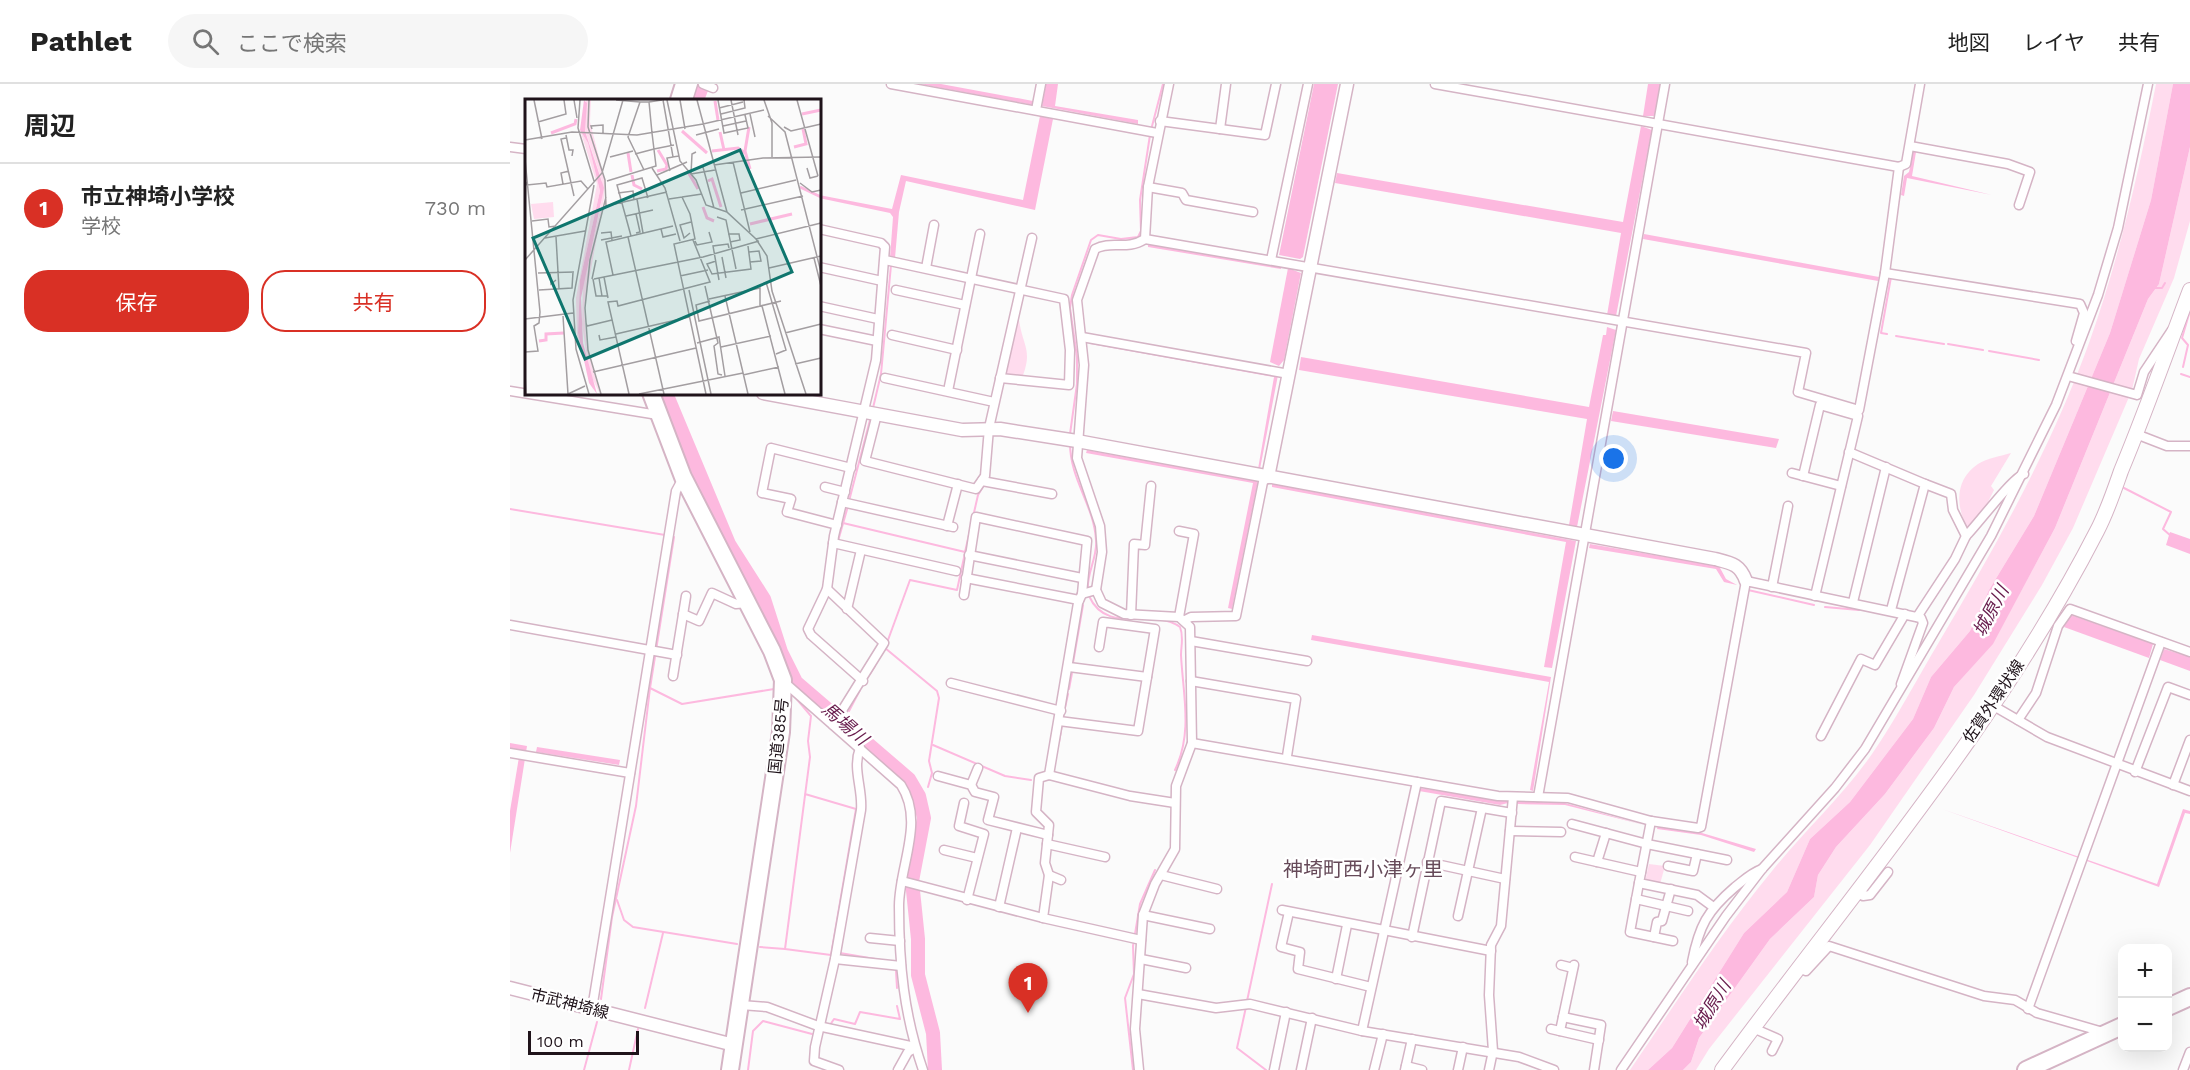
<!DOCTYPE html>
<html lang="ja">
<meta charset="utf-8">
<style>
body{margin:0;font-family:"Work Sans","Noto Sans JP",sans-serif;background:#f6f6f6;color:#222}
.controls{position:absolute;right:18px;bottom:18px;display:grid;overflow:hidden;border-radius:12px;box-shadow:0 6px 24px #0002}
.controls button{width:54px;height:54px;display:grid;place-items:center;padding:0;border:0;border-bottom:2px solid #e0e0e0;background:#fff;color:#222;font:30px sans-serif}
.scale{position:absolute;left:18px;bottom:15px;width:111px;box-sizing:border-box;padding-left:6px;border:3px solid #1f131a;border-top:0;font-size:16px;line-height:21px;white-space:nowrap;color:#1f131a;-webkit-text-stroke:4px #fff;paint-order:stroke}
.you{position:absolute;left:1104px;top:375px;width:21px;height:21px;margin:-15px;border:4px solid #fff;border-radius:50%;background:#1a73e8;box-shadow:0 0 0 9px #1a73e833}
.badge{display:grid;place-items:center;width:39px;height:39px;border-radius:50%;background:#d93025;color:#fff;font-size:20px;font-weight:700}
.pin{position:absolute;translate:-50% -50px;filter:drop-shadow(0 2px 3px #0008)}
.pin::after{content:'';position:absolute;top:32px;width:21px;height:18px;background:inherit;clip-path:polygon(0 0,100% 0,50% 100%)}
.list{margin:0;padding:0;list-style:none}
h2{display:flex;justify-content:space-between;align-items:center;height:78px;margin:0;padding:0 24px;font-size:26px}
h2 small{font-size:20px;font-weight:400;color:#767676}
.list li{display:grid;grid-template-columns:39px 1fr auto;gap:18px;align-items:center;box-sizing:border-box;height:90px;padding:0 24px;border-top:2px solid #e0e0e0}
.list b{display:block;font-size:22px;white-space:nowrap}
.list p{margin:0;font-size:20px;white-space:nowrap;color:#767676}
.list em{font-size:20px;font-style:normal;color:#767676}
.actions{display:flex;gap:12px;padding:18px 24px}
.actions a{flex:1;padding:14px 0;border:2px solid #d93025;border-radius:24px;text-align:center;font-size:21px;color:#d93025}
.actions .main{background:#d93025;color:#fff}
.icon{flex:none;width:33px;height:33px;fill:none;stroke:currentColor;stroke-width:2;stroke-linecap:round;stroke-linejoin:round}
.map{position:relative;flex:none;width:1680px;height:986px;overflow:hidden}
header{display:flex;align-items:center;gap:36px;box-sizing:border-box;height:84px;padding:0 30px;background:#fff;border-bottom:2px solid #e0e0e0}
header strong{font-size:28px}
nav{display:flex;gap:33px;margin-inline-start:auto;font-size:21px}
.search{width:420px;height:54px;background:#f6f6f6;display:flex;align-items:center;gap:15px;box-sizing:border-box;padding:0 21px;border-radius:33px;color:#767676;font-size:22px}
main{display:flex}
aside{flex:1;background:#fff}
.map>svg:first-child{display:block}
</style>
<header>
<strong>Pathlet</strong>
<div class="search"><svg class="icon" aria-label="search" viewBox="0 0 24 24"><circle cx="10" cy="10" r="6"/><path d="M15 15l6 6"/></svg>ここで検索</div>
<nav><a>地図</a><a>レイヤ</a><a>共有</a></nav>
</header>
<main>
<aside>
<h2>周辺<small></small></h2>
<ul class="list">
<li><span class="badge">1</span><div><b>市立神埼小学校</b><p>学校</p></div><em>730 m</em></li>
</ul>
<div class="actions"><a class="main">保存</a><a>共有</a></div>
</aside>
<div class="map">
<svg width="1680" height="986" viewBox="0 0 1680 986">
<rect width="100%" height="100%" fill="#fbfbfb"/>
<g fill="#ffdcee">
<path d="M1646,0H1663L1641,116L1600,249L1524,432L1479,506L1460,547L1421,593L1403,635L1340,718L1300,755L1277,808L1234,849L1162,964L1138,986H1120C1166,919 1210,850 1262,787C1294,747 1332,713 1362,670C1386,635 1407,595 1429,558C1486,462 1541,364 1579,259C1609,175 1629,87 1646,0Z"/>
<path d="M1680,63V137L1664,194L1629,275L1622,306L1563,444L1532,501L1464,611L1360,761L1199,965L1186,986H1173L1181,978L1189,954L1260,855L1304,813L1308,791L1326,763L1375,710L1424,644L1444,603L1483,559L1545,444L1638,215L1649,200Z"/>
<path d="M505,235L509,236C513,263 523,266 512,294L493,293Z"/>
<path d="M1501,369L1481,402L1484,406L1474,426L1458,444C1445,423 1445,395 1468,380C1477,374 1491,372 1501,369Z"/>
<path d="M1139,780L1155,782L1150,800L1135,797Z"/>
</g>
<g fill="#fdb9df">
<path d="M410,0H431L523,17V21Z"/>
<path d="M536,0H548L545,22L628,36V40L532,22Z"/>
<path d="M804,0H828L793,173L790,175L769,171Z"/>
<path d="M1138,0H1151L1145,32H1133Z"/>
<path d="M1663,0H1680V63L1649,200L1638,215L1545,444L1483,560L1444,603L1424,644L1375,710L1326,763L1308,791L1304,813L1260,855L1189,954L1181,978L1173,986H1138L1162,964L1234,849L1277,808L1300,755L1340,718L1403,635L1421,593L1460,547L1479,506L1524,432L1600,249L1641,116Z"/>
<path d="M530,32L543,35L525,126L396,97L389,128L385,174H380L383,133L380,129L309,114V111L382,125L391,91L513,116Z"/>
<path d="M1131,42L1142,46L1106,232L1097,231L1111,149L825,99L827,89L1113,138Z"/>
<path d="M1403,68H1406L1402,92L1482,111L1397,94L1394,112L1391,111L1394,92L1399,88Z"/>
<path d="M1134,150L1369,193L1368,197L1133,155Z"/>
<path d="M638,160L771,182V185L638,163Z"/>
<path d="M778,184L791,189L774,276L769,282L760,278Z"/>
<path d="M1097,243L1106,246L1067,443L1059,441L1077,335L789,286L791,273L1079,323L1093,251H1096Z"/>
<path d="M581,258L768,291L750,385H748L764,293L580,260Z"/>
<path d="M1103,327L1269,355L1266,364L1101,337Z"/>
<path d="M577,366L748,397L722,525L718,524L743,399L576,369Z"/>
<path d="M762,400L1066,457L1042,584L1034,583L1056,458L762,403Z"/>
<path d="M1660,448L1680,455V470L1656,461Z"/>
<path d="M1080,460L1209,482L1216,495L1227,501L1214,498L1206,485L1079,464Z"/>
<path d="M1561,531L1643,560L1639,574L1554,543Z"/>
<path d="M802,551L1041,593L1023,707L1020,706L1039,598L801,556Z"/>
<path d="M1654,565L1680,573V587L1650,576Z"/>
<path d="M0,659L17,662L0,769V727L10,667L0,665Z"/>
<path d="M27,663L110,676L109,681L26,668Z"/>
<path d="M910,704L998,717V719L990,721L909,707Z"/>
<path d="M1008,717L1055,719L1134,741L1055,721L1008,720Z"/>
<path d="M1432,725L1647,800L1673,725L1680,727V730L1675,729L1649,803Z"/>
<path d="M1148,742L1192,749L1246,765L1244,768L1191,751L1147,745Z"/>
</g>
<g fill="none" stroke-linecap="round" stroke-linejoin="round">
<g stroke="#fdb9df" stroke-width="2">
<path d="M641,46L653,0"/>
<path d="M1643,204H1652L1655,199"/>
<path d="M1377,250L1371,249L1381,193"/>
<path d="M1386,252L1434,260"/>
<path d="M1438,260L1473,266"/>
<path d="M1479,267L1529,276"/>
<path d="M1673,283L1678,261L1672,254L1679,230"/>
<path d="M1671,290L1680,293"/>
<path d="M363,324L371,290L381,181"/>
<path d="M560,350L567,300V273L560,224L562,211L581,156L588,151L611,155L628,153L631,147L630,116L640,51"/>
<path d="M560,359C560,396 584,421 586,456C588,473 576,490 578,506"/>
<path d="M1614,404L1661,428L1653,445L1661,452"/>
<path d="M339,417L361,332"/>
<path d="M0,425L155,451"/>
<path d="M333,439L455,468L468,411L474,401"/>
<path d="M328,457L338,422"/>
<path d="M1238,506L1304,521"/>
<path d="M579,512C597,552 642,523 670,543C674,553 671,561 671,571C673,611 683,648 665,686"/>
<path d="M1315,523L1349,526"/>
<path d="M378,556L400,496L447,506L455,469"/>
<path d="M374,566L375,564L427,607L429,614L419,677L422,689L418,703"/>
<path d="M563,579L573,521"/>
<path d="M360,590L365,582"/>
<path d="M140,604L172,620L264,605"/>
<path d="M559,605L562,589"/>
<path d="M285,613L301,632L298,657L300,673L275,865L321,871L346,725L295,710"/>
<path d="M339,627L350,606"/>
<path d="M553,633L558,610"/>
<path d="M549,658L552,641"/>
<path d="M423,661L495,692L521,696"/>
<path d="M107,816L114,836L123,843L227,860"/>
<path d="M250,863L275,865"/>
<path d="M330,869L377,877"/>
<path d="M386,887L387,904"/>
<path d="M91,915L102,833L126,722L140,604L164,453"/>
<path d="M737,917L762,800"/>
<path d="M736,923L727,964L756,986"/>
<path d="M135,924L153,849"/>
<path d="M320,941L324,935L345,940L350,928L390,935L387,922"/>
<path d="M74,986L87,938"/>
<path d="M119,986L128,945"/>
<path d="M238,986L243,947L253,937L302,950"/>
<path d="M623,986L615,914L624,890L623,862L630,820L645,786"/>
</g>
<g stroke="#fdb9df" stroke-width="14">
<path d="M187,16L193,0"/>
<path d="M156,309L219,460L254,515L271,568L286,598L399,695L409,712L414,734L402,797L408,855V891L423,949L425,986"/>
</g>
<defs>
<g id="street">
<path d="M193,0L203,4"/>
<path d="M381,0L647,49"/>
<path d="M925,0L1389,83L1396,80L1410,0"/>
<path d="M178,16L183,0"/>
<path d="M526,26L531,0"/>
<path d="M650,37L755,51L766,0"/>
<path d="M710,45L716,0"/>
<path d="M1400,62L1498,80L1520,88L1509,121"/>
<path d="M0,63L16,65"/>
<path d="M638,103L672,109L676,116L743,128"/>
<path d="M309,145L371,159L375,163L366,276L324,452L317,505L298,545L301,551L353,597"/>
<path d="M635,155L1296,269L1288,308L1349,326L1375,189L1389,83"/>
<path d="M375,176L554,215L560,266L559,301L490,294"/>
<path d="M761,176L798,0"/>
<path d="M309,183L372,197"/>
<path d="M416,184L424,141"/>
<path d="M1375,189L1570,220L1574,229L1566,257"/>
<path d="M386,206L455,221"/>
<path d="M309,222L368,235"/>
<path d="M309,245L367,257"/>
<path d="M382,251L447,266"/>
<path d="M572,253L779,290"/>
<path d="M1558,292L1627,311L1634,288L1662,246"/>
<path d="M375,294L484,318"/>
<path d="M0,307L148,331"/>
<path d="M438,307L470,150"/>
<path d="M367,330L355,377L466,405L475,392L479,344L522,154"/>
<path d="M1626,350L1657,362H1680"/>
<path d="M1339,368L1415,400L1381,526"/>
<path d="M1282,389L1331,402"/>
<path d="M1293,392L1310,321L1348,332L1305,512"/>
<path d="M472,397L542,410"/>
<path d="M315,403L335,408"/>
<path d="M332,418L443,443"/>
<path d="M327,441L277,428L281,415L252,409L261,364L341,384"/>
<path d="M437,442L448,400"/>
<path d="M669,447L684,450L669,533"/>
<path d="M1456,452C1468,440 1502,394 1514,390"/>
<path d="M323,459L446,487"/>
<path d="M459,471L572,494"/>
<path d="M456,494L569,516"/>
<path d="M1262,503L1278,422"/>
<path d="M317,505L374,559L323,641"/>
<path d="M454,511L466,433L577,457L572,510"/>
<path d="M1343,518L1376,383"/>
<path d="M337,525L351,466"/>
<path d="M173,530L189,537L202,509L226,520L237,519"/>
<path d="M621,531L624,460L635,461L641,402"/>
<path d="M1407,533L1445,475L1456,452L1443,426L1441,410L1415,400"/>
<path d="M675,536L681,533L726,532L753,398L758,393"/>
<path d="M0,541L167,571"/>
<path d="M681,557L797,577"/>
<path d="M559,583L637,593"/>
<path d="M163,592L176,512"/>
<path d="M273,597L391,701C415,738 389,782 389,822C389,881 394,931 413,986"/>
<path d="M681,597L786,615L777,672"/>
<path d="M441,599L551,627"/>
<path d="M1482,621L1537,653L1680,707"/>
<path d="M1508,636L1526,609L1548,542L1560,525L1680,568"/>
<path d="M549,637L628,647L645,545L593,538L589,563"/>
<path d="M1311,652L1351,575L1365,581L1395,530"/>
<path d="M682,659L988,712L1058,714L1141,737L1188,744L1191,743L1236,497L1411,534L1413,539L1391,600"/>
<path d="M0,669L120,689"/>
<path d="M1625,688L1658,603L1680,611"/>
<path d="M539,691L568,519L572,510L586,506"/>
<path d="M428,692L461,701L465,708L484,713L478,736L538,751"/>
<path d="M461,701L468,684"/>
<path d="M1663,701L1680,656"/>
<path d="M1028,713L1155,0"/>
<path d="M454,719L449,742L474,750L457,816"/>
<path d="M1141,737L1129,799L1187,811L1202,822"/>
<path d="M1062,740L1137,760L1217,776"/>
<path d="M1000,747L1051,748"/>
<path d="M537,760L595,773"/>
<path d="M434,766L467,774"/>
<path d="M1065,773L1131,788"/>
<path d="M917,778L995,795"/>
<path d="M1087,778L1096,749"/>
<path d="M1158,782L1183,787L1187,770"/>
<path d="M539,791L551,796"/>
<path d="M651,791L707,805"/>
<path d="M392,797L533,834"/>
<path d="M1129,799L1120,848L1163,857"/>
<path d="M1347,809L1353,812L1360,811L1378,788"/>
<path d="M1126,815L1178,827"/>
<path d="M489,823L507,744"/>
<path d="M772,826L981,867"/>
<path d="M779,828L771,863L790,868L788,885L861,903"/>
<path d="M633,831L700,845"/>
<path d="M948,832L972,724"/>
<path d="M902,853L931,717L1002,729"/>
<path d="M1144,853L1147,838L1152,837L1161,805"/>
<path d="M360,854L390,857"/>
<path d="M631,856L533,834L539,791L535,779L539,741L526,728L529,694L539,691L620,712L665,719"/>
<path d="M325,875L391,882"/>
<path d="M631,875L676,884"/>
<path d="M1182,878C1189,842 1197,827 1225,803C1234,796 1241,789 1252,785"/>
<path d="M1051,881L1063,884"/>
<path d="M1287,883L1296,887L1319,862L1474,912L1505,916L1527,929L1593,948"/>
<path d="M826,895L837,841"/>
<path d="M628,910L706,924L740,920L852,947L1009,973L1044,986"/>
<path d="M231,921L257,923L308,942L405,963"/>
<path d="M82,925L166,407L173,394"/>
<path d="M1518,925L1651,558"/>
<path d="M1053,933L1091,941L1084,986"/>
<path d="M1243,944L1268,955L1262,967"/>
<path d="M1041,945L1089,956"/>
<path d="M852,947L907,698"/>
<path d="M1050,947L1064,881"/>
<path d="M896,982L912,986"/>
<path d="M329,986L304,977L305,963L325,875L351,726C353,705 342,685 350,664"/>
<path d="M388,986L398,968L405,964"/>
<path d="M629,986L625,945L633,831L645,800L665,765L666,702L682,659L680,543L669,533L614,530L592,519L586,506L592,468L590,442L567,374L574,281L567,216L585,165C602,156 616,167 635,155L638,103L659,0"/>
<path d="M764,986L776,928"/>
<path d="M791,986L802,934"/>
<path d="M864,986L873,950"/>
<path d="M895,986L902,955"/>
<path d="M948,986L953,963"/>
<path d="M979,986L983,967L979,911L981,861L991,842L1003,713"/>
<path d="M1111,986L1216,832L1252,785L1325,704L1355,665L1481,452L1546,321L1588,211L1608,144L1638,0"/>
<path d="M1673,986L1680,968"/>
</g>
<g id="secondary">
<path d="M253,309L452,346L490,345L567,357L1205,475C1221,479 1230,480 1236,497"/>
<path d="M758,393L837,0"/>
<path d="M0,904L224,961"/>
</g>
<path id="primary" d="M1212,986C1341,810 1487,642 1587,447C1597,428 1604,407 1611,387C1636,327 1657,267 1680,206"/>
<g id="highway">
<path d="M169,16L174,0"/>
<path d="M141,309L173,393L262,567L273,596L271,648L220,986"/>
<path d="M1658,923L1680,913"/>
<path d="M1516,986L1612,942"/>
</g>
</defs>
<use href="#street" stroke="#d5b4c5" stroke-width="11"/>
<use href="#secondary" stroke="#d5b4c5" stroke-width="15"/>
<use href="#primary" stroke="#d5b4c5" stroke-width="16"/>
<use href="#highway" stroke="#d5b4c5" stroke-width="20"/>
<use href="#street" stroke="#fff" stroke-width="8"/>
<use href="#secondary" stroke="#fff" stroke-width="12"/>
<use href="#primary" stroke="#fff" stroke-width="14"/>
<use href="#highway" stroke="#fff" stroke-width="16"/>
</g>
<g text-anchor="middle" stroke-width="5" stroke-linejoin="round" paint-order="stroke">
<g font-size="16" fill="#1f131a" stroke="#fff">
<text transform="translate(1483 617) rotate(-56)" y="6">佐賀外環状線</text>
<text transform="translate(268 652) rotate(-84)" y="6">国道385号</text>
<text transform="translate(60 919) rotate(14)" y="6">市武神埼線</text>
</g>
<g font-size="18" font-style="italic" fill="#671b4c" stroke="#fff">
<text transform="translate(1481 527) rotate(-62)" y="6">城原川</text>
<text transform="translate(335 640) rotate(41)" y="6">馬場川</text>
<text transform="translate(1202 921) rotate(-58)" y="6">城原川</text>
</g>
<g font-size="20" fill="#664a59" stroke="#fff">
<text x="853" y="792">神埼町西小津ヶ里</text>
</g>
</g>
<g transform="translate(15 15)">
<rect width="296" height="296" fill="#fbfbfb"/>
<path d="M61,1H66L65,23L80,82L79,99L59,209L62,250L75,295L64,273L57,225L58,181L76,107L77,82L60,31ZM55,31L63,44L75,92L55,181L53,234L69,295L52,236L51,199L72,85ZM28,103L29,118L9,120L6,105Z" fill="#ffdcee"/>
<path d="M59,1L62,4L60,32L79,89L56,199L58,244L72,295L64,284L53,234L55,181L75,92L63,44L55,31Z" fill="#fdb9df"/>
<path fill="none" stroke="#fdb9df" stroke-width="3" d="M190,2L193,21M277,15L296,11M224,28L220,52L225,70M157,32L182,54M195,33L199,51M26,34L50,25L51,20M269,48L281,45L278,30M187,52L213,49L220,54M103,54L106,73M132,72L141,70L142,66L133,51M163,73L173,90M107,76L109,86L117,90M183,82L187,80L196,108M275,88L296,98M178,108L182,119L189,122M225,125L267,115M14,242L21,241V235L39,234"/>
<path fill="none" stroke="#a39ea1" stroke-width="1.5" d="M9,1L17,40M49,1L52,19M55,1L53,29L69,82M64,1L63,28L80,81L81,107L142,93M91,1L115,3M138,1L148,58L154,57M142,1L155,62L171,81L181,106L202,113M155,1L160,30M172,1L202,113L231,140L242,157L247,192L281,295M193,1L199,34L223,29L220,16M206,1L213,36M239,1L247,24V58M272,1L293,77M194,9L218,3M196,15L220,9L219,1M225,15L230,38M243,17L260,33L296,173M13,23L41,15L39,1M178,25L239,11M198,27L221,22M259,28L266,32L296,25M67,30L66,27L78,26V34M127,34L124,3L137,1M41,36L44,51H48L47,57M171,36L194,30M41,39L36,40L49,97M0,41L47,33L112,36L178,25M129,50L149,46M110,55L129,50M85,58L108,52M0,60L15,213L14,224L9,227L13,252L0,253M208,63L225,133M189,66L238,59L296,58M127,69L140,89L155,142M172,69L178,68L189,109M282,69L285,79L293,77M119,71L103,38L115,3H124M145,72L142,59L148,58M166,75L167,55L171,53M166,75L190,71M132,76L162,63M0,82L2,86L21,84L22,88L56,82L63,90M82,82L131,67L127,34M275,84L287,93L296,91M38,85L36,74L44,72M93,94L108,92L109,101M216,94L271,81M157,98L177,95M112,100L118,134M144,100L157,98L165,115L170,140L149,145L181,295M216,111L278,97M101,117L128,111M192,118L201,121L211,170M7,122L23,120L24,128L31,127M136,130L138,138L151,135M76,134L86,133L87,141M111,134L115,133L111,115M165,134L159,139L155,126L166,123M203,135H214L215,141L205,143M106,137L92,86L117,79L123,99M31,138L34,190M103,138L139,295M20,139L60,132M231,140L296,124M76,141L97,137M170,142L172,146L187,143L184,133M224,153L234,152L236,162L225,163M197,158L201,179M289,159L296,187M0,161L77,74L98,1M191,162L182,165L187,175L226,170L223,147M244,169L296,157M25,173L26,185L31,181M13,174L49,173M88,176L81,143L148,127M155,177L183,171M79,178L83,199M74,179L77,197M67,180L71,161M68,180L71,197H82M69,180L178,158L234,142M194,181L188,147L203,145L204,149M241,183L261,251L251,255M180,187L193,244L189,247L193,275L197,276M14,191L47,189L48,173M164,191L186,295M200,197L223,295M184,200L235,189V207M185,202L171,206L174,222L256,202M237,207L260,295M38,217L43,295L60,287M0,220L48,214M61,224L62,227L87,221M260,234L296,225M91,235L164,218M74,236L75,241L91,238M172,244L194,238L200,277M196,248L246,237M270,265L296,259M68,273L171,249M0,274L1,295M218,276L254,268M64,295L51,250L48,201L69,86M76,295L63,251L60,209L65,161L81,98M104,295L83,203L92,202L93,207L185,183L168,141M114,295L218,274"/>
<path fill="#0f766e" fill-opacity="0.15" stroke="#0f766e" stroke-width="3" d="M215,51L267,173L60,260L8,139Z"/>
<rect width="296" height="296" fill="none" stroke="#1f131a" stroke-width="3"/>
</g>
</svg>
<div class="controls">
<button>+</button>
<button>−</button>
</div>
<div class="scale">100 m</div>
<div class="you"></div>
<div class="pin badge" style="left:518px;top:929px">1</div>
</div>
</main>
